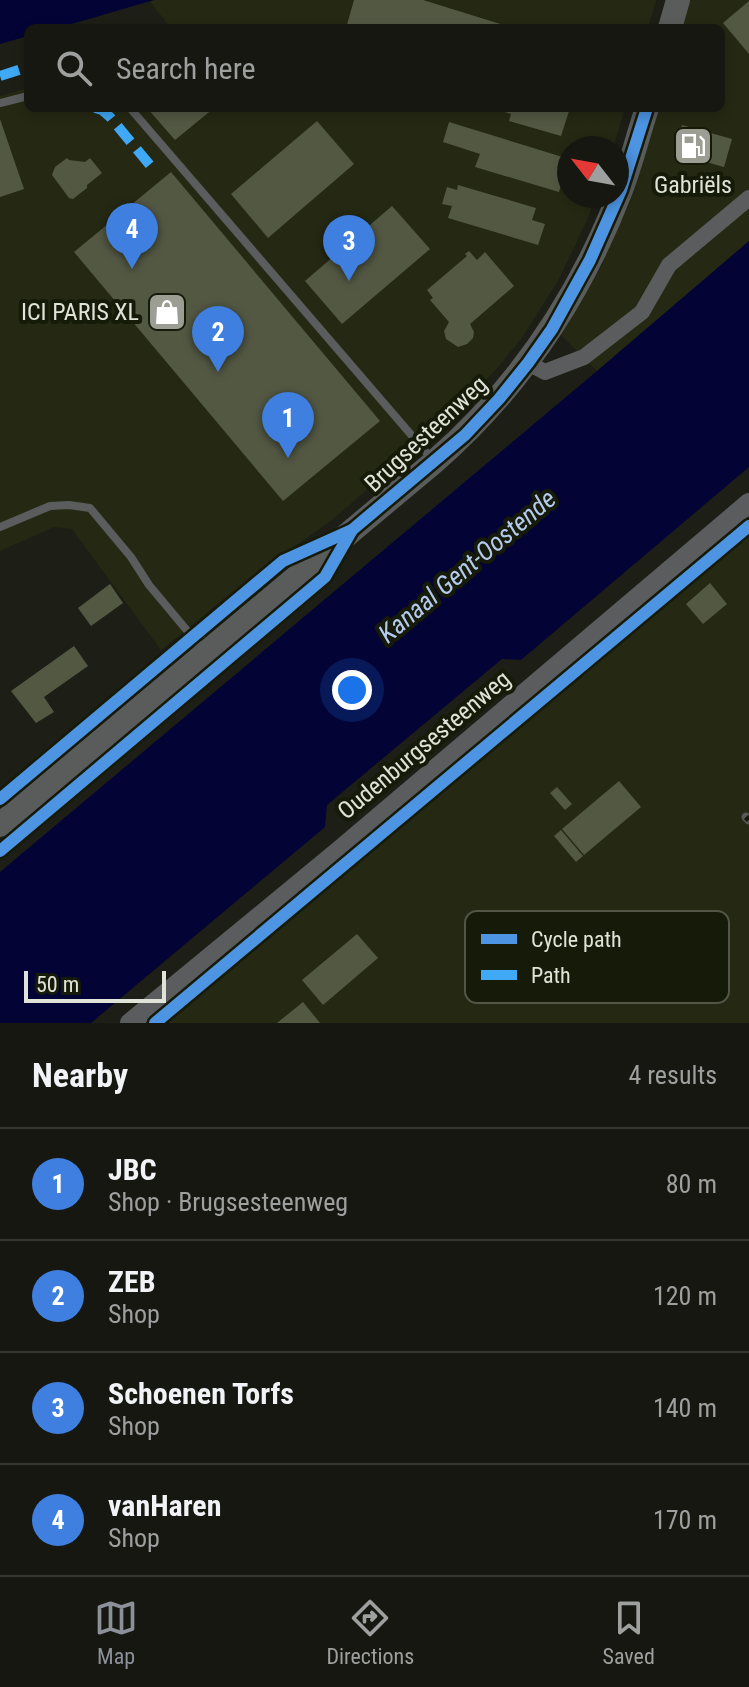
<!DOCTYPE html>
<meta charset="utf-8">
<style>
body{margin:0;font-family:"Roboto Condensed",sans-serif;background:#23241e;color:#f1f3f6}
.compass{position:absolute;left:557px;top:136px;width:72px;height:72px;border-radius:50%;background:#161710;box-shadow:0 4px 12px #0003;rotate:301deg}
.scale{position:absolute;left:24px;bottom:20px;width:142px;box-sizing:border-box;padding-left:8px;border:4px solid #e0e3d8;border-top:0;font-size:22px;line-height:28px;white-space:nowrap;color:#e0e3d8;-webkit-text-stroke:6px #161a09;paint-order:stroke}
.you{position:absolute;left:352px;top:690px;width:28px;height:28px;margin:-20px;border:6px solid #fff;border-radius:50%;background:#1a73e8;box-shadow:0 0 0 12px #1a73e833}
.badge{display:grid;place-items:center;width:52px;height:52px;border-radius:50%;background:#8c9099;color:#fff;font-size:26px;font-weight:700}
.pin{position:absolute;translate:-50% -66px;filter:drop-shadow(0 2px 4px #0008)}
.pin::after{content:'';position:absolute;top:42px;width:28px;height:24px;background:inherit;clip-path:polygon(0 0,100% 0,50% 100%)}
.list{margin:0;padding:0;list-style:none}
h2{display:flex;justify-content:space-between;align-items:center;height:104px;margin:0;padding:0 32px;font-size:34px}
h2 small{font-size:26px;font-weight:400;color:#9e9f9f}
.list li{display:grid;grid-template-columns:52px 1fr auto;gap:24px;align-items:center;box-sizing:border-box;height:112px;padding:0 32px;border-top:2px solid #353630}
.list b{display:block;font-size:30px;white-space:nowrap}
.list p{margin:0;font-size:26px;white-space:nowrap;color:#9e9f9f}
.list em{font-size:26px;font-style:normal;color:#9e9f9f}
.icon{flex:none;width:44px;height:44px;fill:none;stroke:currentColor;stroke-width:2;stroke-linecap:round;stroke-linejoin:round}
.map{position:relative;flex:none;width:749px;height:1023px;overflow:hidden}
.search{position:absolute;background:#161710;box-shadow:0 4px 12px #0003;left:24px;right:24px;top:24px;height:88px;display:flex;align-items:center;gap:20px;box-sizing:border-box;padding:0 28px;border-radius:12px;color:#9e9f9f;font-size:30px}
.sheet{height:552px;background:#161710}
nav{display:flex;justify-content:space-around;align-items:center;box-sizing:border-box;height:112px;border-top:2px solid #353630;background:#161710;font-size:22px;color:#9e9f9f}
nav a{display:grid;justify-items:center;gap:4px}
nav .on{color:#8c9099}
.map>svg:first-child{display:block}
</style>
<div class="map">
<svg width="749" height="1023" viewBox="0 0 749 1023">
<rect width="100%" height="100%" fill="#1d1f16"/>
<g fill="#252913">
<path d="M154,0H656L648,28H171L150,2Z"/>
<path d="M680,0H749V241L597,371L561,335L602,265L621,190L647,108H721V28H671Z"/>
<path d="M28,88V108H625L613,148H569V196H596L587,220L559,279L521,339L499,366L435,434L433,433L333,519L246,581L161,650L72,529L54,527L0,551V96Z"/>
<path d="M749,536V1023H168Z"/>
</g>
<g fill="#030336">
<path d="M0,0H154L58,28H28V36L0,44Z"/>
<path d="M749,241V467L521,660L502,659L327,805L325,827L91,1023H0V872L597,371Z"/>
</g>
<g fill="#535843">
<path d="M354,0H423L513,28H346Z"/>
<path d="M749,1V54L723,23Z"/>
<path d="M147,108H214L175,140Z"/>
<path d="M493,108H570L561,136L509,121L511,114Z"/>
<path d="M0,119L24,189L0,197Z"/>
<path d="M317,121L354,164L268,238L231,194Z"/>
<path d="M449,122L569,159L559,192L475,167L480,154L443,142Z"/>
<path d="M682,125L732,139L724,167L674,153Z"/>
<path d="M67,158L69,160L85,162L90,158L102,173L87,185V188L73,199L69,198L52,175L55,167Z"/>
<path d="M171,172L380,421L283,501L74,252Z"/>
<path d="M458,185L536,208L532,220L545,224L538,245L448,218L452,206L442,204L447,187L457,190Z"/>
<path d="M392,206L430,249L342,324L305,281Z"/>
<path d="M469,251L477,260L485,252L514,286L470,324L474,332L473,338L467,344L458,347L446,339L444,331L449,322L430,300L433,298L427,290L467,256L465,254Z"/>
<path d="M710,583L727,604L703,624L686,604Z"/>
<path d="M110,584L123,603L91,626L78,608Z"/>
<path d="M74,646L88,666L44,697L54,712L36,723L11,691Z"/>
<path d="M619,781L641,807L584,855L562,829Z"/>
<path d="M557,787L572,804L565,810L550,793Z"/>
<path d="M561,830L583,856L576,862L554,836Z"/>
<path d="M357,934L378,958L323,1005L302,980Z"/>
<path d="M303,1002L320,1023H277Z"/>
</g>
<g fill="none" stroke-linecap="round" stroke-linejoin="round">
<g stroke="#5a5c5d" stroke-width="8">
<path d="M0,103L28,96"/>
<path d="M130,108L432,459"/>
<path d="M0,527L50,506L69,505L90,508L131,557L149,585L205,652"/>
</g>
<path stroke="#5a5c5d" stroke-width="16" d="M528,363L545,372L584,357L642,312L669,265L749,198"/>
<path stroke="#5a5c5d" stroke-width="20" d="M130,1023L340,850L749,503"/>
<g stroke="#5a5c5c" stroke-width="24">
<path d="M670,28L678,0"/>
<path d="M0,825L434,462C520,387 580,297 621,190C631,164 638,135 647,108"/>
</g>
<defs>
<path id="rail" d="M746,817L749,820"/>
</defs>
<use href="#rail" stroke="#585955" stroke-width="9"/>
<use href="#rail" stroke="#161a09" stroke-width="6" stroke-dasharray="18" stroke-linecap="butt"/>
<g stroke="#3fa9f5" stroke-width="10" stroke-dasharray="20 10" stroke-linecap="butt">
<path d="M0,76L28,67"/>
<path d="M95,108L102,110L110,117L154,170"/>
</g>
<defs>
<g id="cycleway">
<path d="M0,799L283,561L352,530L465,435L499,399L528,363L552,329L590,260L621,190L647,108"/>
<path d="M0,851L325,577L352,530"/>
<path d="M155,1023L749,526"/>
</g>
</defs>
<use href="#cycleway" stroke="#161a09" stroke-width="17"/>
<use href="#cycleway" stroke="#4d94e3" stroke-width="12"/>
</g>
<defs>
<symbol id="fuel-square" viewBox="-11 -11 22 22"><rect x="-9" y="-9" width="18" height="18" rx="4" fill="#9c9e94" stroke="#161a09"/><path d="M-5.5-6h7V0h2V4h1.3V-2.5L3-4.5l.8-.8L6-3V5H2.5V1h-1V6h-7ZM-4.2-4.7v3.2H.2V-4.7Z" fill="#fff"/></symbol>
<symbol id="shop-square" viewBox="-11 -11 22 22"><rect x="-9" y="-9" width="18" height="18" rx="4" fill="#9c9e94" stroke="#161a09"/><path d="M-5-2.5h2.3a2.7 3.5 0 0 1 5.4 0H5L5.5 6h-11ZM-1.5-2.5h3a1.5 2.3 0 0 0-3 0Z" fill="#fff"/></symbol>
</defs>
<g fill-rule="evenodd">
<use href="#fuel-square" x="671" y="124" width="44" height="44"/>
<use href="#shop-square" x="145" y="290" width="44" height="44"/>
</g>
<g text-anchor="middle" stroke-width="8" stroke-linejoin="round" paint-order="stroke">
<g font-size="24" fill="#e0e3d8" stroke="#161a09">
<text x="693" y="193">Gabriëls</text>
<text x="139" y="320" text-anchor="end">ICI PARIS XL</text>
</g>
<g font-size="24" fill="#e0e3d8" stroke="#161a09">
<text transform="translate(426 434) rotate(-43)" y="8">Brugsesteenweg</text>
<text transform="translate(424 745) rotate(-40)" y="8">Oudenburgsesteenweg</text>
</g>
<g font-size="26" font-style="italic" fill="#b4caef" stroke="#161a09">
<text transform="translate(467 566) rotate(-40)" y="9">Kanaal Gent-Oostende</text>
</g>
</g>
<rect x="465" y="911" width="264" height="92" rx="12" fill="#161a09" stroke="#535647" stroke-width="2"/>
<rect x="481" y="934" width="36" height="10" fill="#4d94e3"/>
<rect x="481" y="970" width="36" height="10" fill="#3fa9f5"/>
<g font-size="22" fill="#e0e3d8">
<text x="531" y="947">Cycle path</text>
<text x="531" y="983">Path</text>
</g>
</svg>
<svg class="compass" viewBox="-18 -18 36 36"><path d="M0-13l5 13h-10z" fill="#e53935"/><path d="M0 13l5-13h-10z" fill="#9e9f9f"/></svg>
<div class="scale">50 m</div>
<div class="you"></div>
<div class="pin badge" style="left:288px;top:458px;background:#3f7fe0">1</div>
<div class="pin badge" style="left:218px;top:372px;background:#3f7fe0">2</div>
<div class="pin badge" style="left:349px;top:281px;background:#3f7fe0">3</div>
<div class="pin badge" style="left:132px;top:269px;background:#3f7fe0">4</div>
<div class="search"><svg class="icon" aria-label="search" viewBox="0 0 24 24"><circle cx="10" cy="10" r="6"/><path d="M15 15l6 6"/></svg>Search here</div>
</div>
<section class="sheet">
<h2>Nearby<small>4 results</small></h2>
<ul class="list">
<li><span class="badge" style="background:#3f7fe0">1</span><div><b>JBC</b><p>Shop · Brugsesteenweg</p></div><em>80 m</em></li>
<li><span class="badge" style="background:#3f7fe0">2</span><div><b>ZEB</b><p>Shop</p></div><em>120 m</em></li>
<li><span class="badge" style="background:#3f7fe0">3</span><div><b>Schoenen Torfs</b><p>Shop</p></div><em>140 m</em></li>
<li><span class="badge" style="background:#3f7fe0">4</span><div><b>vanHaren</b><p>Shop</p></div><em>170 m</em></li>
</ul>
</section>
<nav>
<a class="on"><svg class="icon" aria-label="map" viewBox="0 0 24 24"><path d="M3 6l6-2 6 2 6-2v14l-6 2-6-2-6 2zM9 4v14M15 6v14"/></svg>Map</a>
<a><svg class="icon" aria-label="directions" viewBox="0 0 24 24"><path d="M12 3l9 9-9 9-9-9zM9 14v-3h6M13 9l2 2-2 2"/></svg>Directions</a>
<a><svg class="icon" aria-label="saved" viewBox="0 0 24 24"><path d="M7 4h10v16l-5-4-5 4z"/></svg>Saved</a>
</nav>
